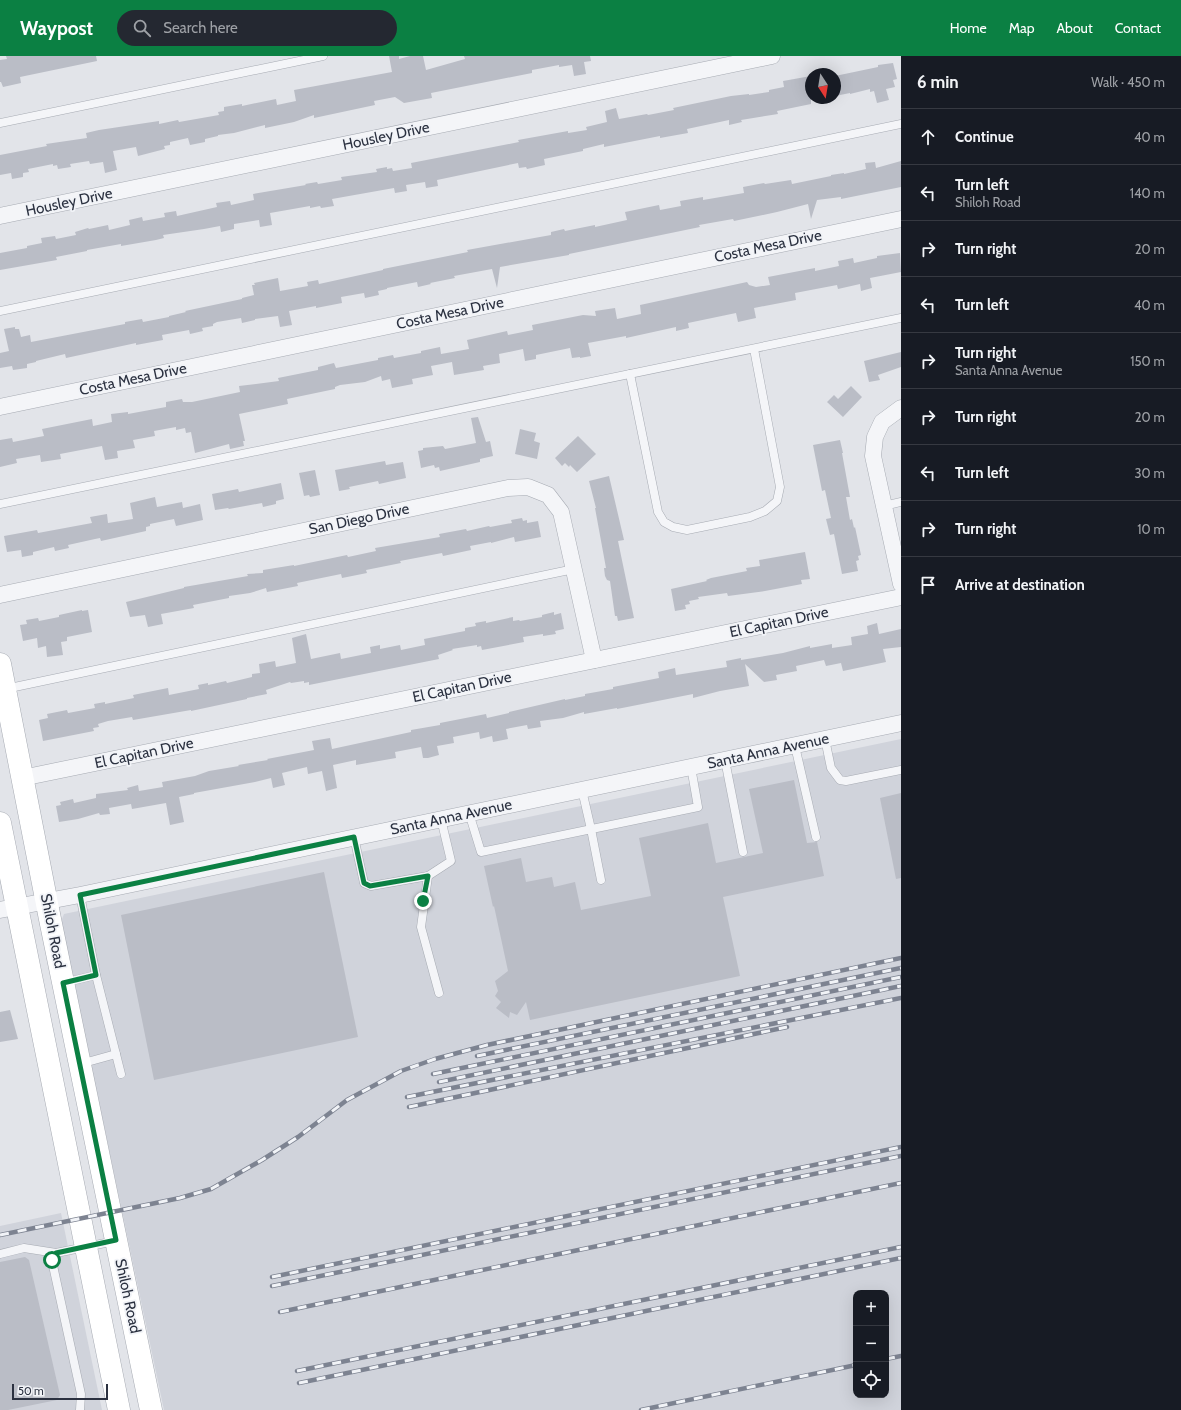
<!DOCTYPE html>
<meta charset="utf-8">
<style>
body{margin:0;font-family:Cabin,sans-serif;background:#242831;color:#f1f3f6}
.controls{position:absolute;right:12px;bottom:12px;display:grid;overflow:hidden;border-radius:8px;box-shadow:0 4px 16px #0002}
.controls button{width:36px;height:36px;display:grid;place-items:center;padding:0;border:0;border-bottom:1px solid #363941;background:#171b24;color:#f1f3f6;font:20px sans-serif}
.compass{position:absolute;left:805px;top:12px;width:36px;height:36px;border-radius:50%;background:#171b24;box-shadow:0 4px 16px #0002;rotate:168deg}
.scale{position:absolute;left:12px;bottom:10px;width:96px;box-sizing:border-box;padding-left:4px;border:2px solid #2b3140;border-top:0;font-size:11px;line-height:14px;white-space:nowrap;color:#2b3140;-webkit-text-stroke:3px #f1f3f7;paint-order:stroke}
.stop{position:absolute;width:12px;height:12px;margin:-9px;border:3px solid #0b8043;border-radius:50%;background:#fff}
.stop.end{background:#0b8043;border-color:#fff;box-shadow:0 1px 4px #0008}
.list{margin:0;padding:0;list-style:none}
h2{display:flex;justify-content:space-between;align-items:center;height:52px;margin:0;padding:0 16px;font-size:17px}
h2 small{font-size:13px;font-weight:400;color:#9ea1a6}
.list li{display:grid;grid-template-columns:26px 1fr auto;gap:12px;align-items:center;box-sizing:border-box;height:56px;padding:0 16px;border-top:1px solid #363941}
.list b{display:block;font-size:15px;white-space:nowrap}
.list p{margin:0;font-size:13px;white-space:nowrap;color:#9ea1a6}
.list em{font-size:13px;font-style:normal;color:#9ea1a6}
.icon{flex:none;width:22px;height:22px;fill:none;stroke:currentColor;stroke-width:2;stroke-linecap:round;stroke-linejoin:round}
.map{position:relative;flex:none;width:901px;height:1354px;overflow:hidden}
header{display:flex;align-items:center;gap:24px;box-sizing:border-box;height:56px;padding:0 20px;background:#0b8043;color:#fff}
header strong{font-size:19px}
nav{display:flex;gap:22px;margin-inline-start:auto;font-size:14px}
.search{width:280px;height:36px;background:#242831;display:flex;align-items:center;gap:10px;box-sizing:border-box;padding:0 14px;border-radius:22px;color:#9ea1a6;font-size:15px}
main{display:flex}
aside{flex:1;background:#171b24}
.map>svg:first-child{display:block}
</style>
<header>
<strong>Waypost</strong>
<div class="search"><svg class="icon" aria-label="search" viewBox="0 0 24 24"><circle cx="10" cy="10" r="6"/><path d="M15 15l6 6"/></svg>Search here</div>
<nav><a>Home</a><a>Map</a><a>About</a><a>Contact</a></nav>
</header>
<main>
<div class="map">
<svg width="901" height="1354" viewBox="0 0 901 1354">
<rect width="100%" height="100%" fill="#e2e4e9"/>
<g fill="#d0d3db" fill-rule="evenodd">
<path d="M901,683V1354H164L61,866L64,858ZM856,1237H886V1339H856Z"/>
<path d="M61,1157L102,1354H0V1170Z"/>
</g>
<g fill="#babdc6">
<path d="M6,0H96L97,5L20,21L21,27L3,31L1,26H0V4L7,3Z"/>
<path d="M389,0H399V3L410,0H423L426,14L465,3L464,0H590L591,5L584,6L586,18L574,20L572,9L559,11V9L532,14V17L431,37L432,42L404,47L395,41L374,45L375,49L314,62V59L294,66L265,72V69L234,77L218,79V80L205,83V86L190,89L188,82L170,86V89L164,90L165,93L138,100L136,91L113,95L117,114L105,117L103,106L90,108L89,105L70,108L71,111L58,113L57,109L53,110V108L28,113L29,116L23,117V121L12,123L11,117L0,119V99L47,90L46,88L87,82L86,77L99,74L159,65V68L178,64L179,66L219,59L218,56L224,55V51L242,48V50L276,43L277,49L296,45L294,34L392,16Z"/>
<path d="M893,7L897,23L893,24L895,31L886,33L889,44L877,47L874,35L870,36V33L850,38V37L835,40V20L878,11V9Z"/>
<path d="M811,20V48L777,55L778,58L741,64L742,66L729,69V64L687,73L688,77L660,82V80L604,91V88L583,93V95L544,103L545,109L527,113L526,111L519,112L518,107L437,124L438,130L426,132L425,126L406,129L407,135L395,137L394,132L332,143L334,150L321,152L320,150L310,152V150L270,157L272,169L260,171L259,164L234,168V173L221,176L220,170L204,173L163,179L164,182L156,184L121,190V188L87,194V195L56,201L57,204L0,214V197L27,192V190L42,187L41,182L55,180L56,183L76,179L75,176L88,172L89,173L108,169L109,174L130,169L129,164L142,161L143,165L165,161L164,157L176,155L177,160L217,151L216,147L230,145L231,149L254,144L253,138L306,129L305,128L317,126L318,128L342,124L341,121L377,116L376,113L387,111V113L392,112L393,115L412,112L411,107L519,86L518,84L568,75V77L587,74L586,71L607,66L605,55L616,52L619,63L647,58L648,59L674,54L673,52L731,40L749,38V39L769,36V34L784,31L783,25Z"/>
<path d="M901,105V131L841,143V141L817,144L811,163L808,148L777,156L734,165L733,163L699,169L700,171L569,198V199L500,211L497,232L492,213L454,220L455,222L430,227L431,228L418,231L417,226L387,232V233L378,235L379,239L365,242L364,237L341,241L342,247L316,252V250L289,255L292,269L280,271L278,260L255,263V264L242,267L241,262L217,266L213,268V270L202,272L203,275L190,278L189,274L162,279L163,284L136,289V287L66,302L65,298L36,305V306L27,308V312L13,314L12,310L0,312V297L9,295L4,273L15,271V273H19L21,281L30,279L31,286L125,268V266L142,263L143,266L169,261V260L186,256L185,255L242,243V242L254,239L252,229H255L254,227L278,222L280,235L308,230L307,226L318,224L319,228L383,214V213L468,196L467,194L551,179V176L564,173L565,175L595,169V171L627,164L625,156L659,149L660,154L681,150L680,145L703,141V144L744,137L743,131L764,127L765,128L791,124L792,128L831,120V119L844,117V118L866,113L865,107L875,106L876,112Z"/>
<path d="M900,197L901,216L870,222L872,232L861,235L860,228L838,233L837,229L795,237L796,244L754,252L756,262L738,266L736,257L688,267L689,272L676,275V271L626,282V280L588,287L591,300L580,302V301L572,302L570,292L536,299V303L525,305L523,293L499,298L500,307L483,310L484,314L454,319L452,306L431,310L433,319L412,323L413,328L392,332L390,323L382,325L381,320L365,326L340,329L335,331V333L287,343L288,348L239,358L245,385H243L244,390L230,393L229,388L195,397L191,376L186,377L185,372L176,374V371L154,375L155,380L133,384L135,392L117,395L118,402L105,404L102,390L60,398L61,403L41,406L40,399L16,403L17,407L0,411V384L12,382L13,386L44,380L42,373L92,363L93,370L112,366L111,358L128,356V358L166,351V346L182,343L183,346H192L240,336L239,330L279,325L278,322L318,314V311L334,307L336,312L378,304V302L393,299L394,302L421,297V295L440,291L441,298L469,293L467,284L507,275L508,279L533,274L532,269L583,259L596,260L595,255L615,252L617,263L641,258L640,249L747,226L749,229L756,231L770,229L768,221L815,212V215L839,210L838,205L853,202L854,207L877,202V200Z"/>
<path d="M901,296V311L878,319L880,324L869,326L864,305Z"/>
<path d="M851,330L862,341L843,361L827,346L834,339L838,343Z"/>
<path d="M478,361L486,386L490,385L493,400L480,403V406L440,415L439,411L435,412L434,409L421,412L418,395L423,394V392L443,390L445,393L476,387L471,362Z"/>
<path d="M520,373L536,377L534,385L540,387L537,403L515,398Z"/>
<path d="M578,380L596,398L577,416L570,409L569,411L565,407L562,410L555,402Z"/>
<path d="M840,384L843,397H842L850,441H846L850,464L852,463L854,472L855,471L861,499L858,500L859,504L856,505L858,515L842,518L834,478L830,479L826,463L831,462L825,434L822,435L813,389Z"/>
<path d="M385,405L386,409L403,406L406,422L379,428L378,425L349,431L350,433L339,435L335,414Z"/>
<path d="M315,414L320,439L310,441L309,439L304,440L299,417Z"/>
<path d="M609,420L624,484L618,485L634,562L618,565L617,560H615L610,525L607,524L605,520L604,512H606L595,452H596L589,425Z"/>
<path d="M281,427L284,443L276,445V448L263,451L262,447L229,453L228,452L215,454L212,438L238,433L239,436Z"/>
<path d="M155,441L157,451L182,446L183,452L200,448L203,464L176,470L174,463L150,468V470L146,471V475L101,485L100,482L95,483L68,489L69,492L55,495L54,491L33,496V499L22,501L21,494L7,496L4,480L37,474L38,477L92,467L90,461L107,458L108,467L133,463L130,447Z"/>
<path d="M522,462L523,465L527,464V467L538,465L541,481L515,486L514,481L491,487V486L470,490L471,494L443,500L442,497L400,505L401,507L366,514L367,517L342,522L341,518L297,527L298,530L267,536L266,532L250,537L229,540V542L193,549L194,552L161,558L163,568L148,571L145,559L130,561L126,546L184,532V531L248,520L247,518L263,517V514L294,509V510L347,499L348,501L376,495L375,492L440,481L439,478L466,473L467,475L489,470L490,471L512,467L511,464Z"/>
<path d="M805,496L810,523L801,524L802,528L765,535L728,540L727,537L698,541L699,543L689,545L690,548L685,549L686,553L675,555L671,533L707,525L706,524L711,522L747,515L746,512L760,510L759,504Z"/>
<path d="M82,554V555L88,554L92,576L67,581V585L61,586L63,599L47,601L46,590L38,592L37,582L23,585L20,569L27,568L26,564L38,562L39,565L59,561V559Z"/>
<path d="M554,556V559L561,557L564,573L555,575L556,578L543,580V578L523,581L524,586L482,594L481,590L477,591V589L452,593L453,594L438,599L439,603L309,629V626L304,627V625L291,627L290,626L266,634L267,638L247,642V643L191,655V654L133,664L132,661L108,665L98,668L99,671L93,672L94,675L43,685L39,664L48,662L47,658L67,654L68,657L95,652L94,648L105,646V648L134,642L133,639L168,632L169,639L199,633L198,629L208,627V629L226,625L227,627L252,621V618L260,617L259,608L275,605L276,611L296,607L292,582L306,578L311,603L340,597L341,603L371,597L370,591L380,589V593L400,589L401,594L425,589L424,583L465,575V572L476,570L475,567L486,565V567L513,561V565L519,564L520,565L542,561V559Z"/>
<path d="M877,567L879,578L901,573V591L883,593L886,606L843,615L841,607L826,610L824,604L796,610L797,615L776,619L777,624L764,626L745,608L749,630L720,635L693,642V638L617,653V652L584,658V656L563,662L540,665L541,671L528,673L527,669L506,673L508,683L493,686L492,680L480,683L479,676L453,681L454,687L437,690L439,699L428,702H423L421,691L395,696L396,702L356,709V704L333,709L337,732L326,735L322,715L308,718L307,711L282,717L285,729L273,732L271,722L255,726L194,737V738L179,741L184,766L170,769L166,747L132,753L131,748L109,752L110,758L100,759L99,757L78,763L59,766L56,750L61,749L60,746L73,743L74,747L96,742V738L128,734L127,732L138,729L139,735L163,731L162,726L195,720L209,715L239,710L238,709L268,704L267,703L314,694L312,685L330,682L332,693L411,676V674L440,669V667L486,658L487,662L509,657V656L565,643V644L585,640V638L613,633V631L659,622L658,616L675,612L676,619L727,611L726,605L741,602V604L783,597L810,590V592L832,588V592L852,589L851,581L868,578L867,570Z"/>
<path d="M794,724L807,787L817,786L824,820L723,841L740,920L530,964L526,946L517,959L510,956L509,962L496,952L501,946L495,940L498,935L495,925L508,915L494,850L493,851L484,810L521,802L526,826L552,821L554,831L575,826L581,854L651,840L639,782L708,767L716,807L763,797L749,733Z"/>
<path d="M901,737V822L896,823L880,742Z"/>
<path d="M324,816L358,981L154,1024L121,859Z"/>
<path d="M10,954L18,983L0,986V956Z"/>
<path d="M25,1201L29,1204L60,1339L57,1344L8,1354H0V1206Z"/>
</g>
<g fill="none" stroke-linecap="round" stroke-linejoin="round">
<defs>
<g id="service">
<path d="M0,67L323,0"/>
<path d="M0,255L901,68"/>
<path d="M630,318L658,456L664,466L673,471L687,474L750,461L765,455L777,445L780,431L754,293"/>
<path d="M0,448L901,262"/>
<path d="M884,450L901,446"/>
<path d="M5,633L574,513"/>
<path d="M825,683L831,712L840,724L846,725L901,714"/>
<path d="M795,690L816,781"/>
<path d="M725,704L743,796"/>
<path d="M582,734L591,773L601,824"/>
<path d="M469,757L481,796L698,751L691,711"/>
<path d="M354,781L364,827L371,830L428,820L451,805L441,763"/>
<path d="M428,820L421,871L439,937"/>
<path d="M80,839L96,919L121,1018"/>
<path d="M63,927L96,919"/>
<path d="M80,1008L116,998"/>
<path d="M0,1198L24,1192L56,1197"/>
<path d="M80,1354L81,1338L52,1205L56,1197L115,1185"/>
</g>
<g id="minor">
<path d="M0,160L772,0"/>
<path d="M0,351L901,163"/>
<path d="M901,352L882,366L875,381L873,400L901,528"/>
<path d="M0,539L508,432L528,431L548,439L561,456L594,604"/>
<path d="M22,722L901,541"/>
<path d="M0,854L80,839L901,667"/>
</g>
<g id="secondary">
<path d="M0,608L50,863L151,1354"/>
<path d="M0,767L119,1354"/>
</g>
</defs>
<use href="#service" stroke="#a7abb3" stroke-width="9"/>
<use href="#minor" stroke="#a7abb3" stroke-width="17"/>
<use href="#secondary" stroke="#a7abb3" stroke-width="23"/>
<use href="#service" stroke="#f4f5f8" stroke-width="8"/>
<use href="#minor" stroke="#f4f5f8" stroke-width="16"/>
<use href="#secondary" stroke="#fff" stroke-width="22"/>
<defs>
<g id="rail">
<path d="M477,1000L901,912"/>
<path d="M433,1018L901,921"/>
<path d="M439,1026L901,930"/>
<path d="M407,1041L901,942"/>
<path d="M409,1051L787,971"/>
<path d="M0,1179L180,1142L211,1133L262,1104L298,1081L347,1044L401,1015L435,1003L487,989L901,902"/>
<path d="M272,1221L901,1091"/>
<path d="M272,1230L901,1100"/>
<path d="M280,1256L901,1127"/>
<path d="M886,1303L901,1300"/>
<path d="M297,1315L901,1191"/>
<path d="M299,1327L901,1202"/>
<path d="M641,1354L856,1309"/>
</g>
</defs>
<use href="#rail" stroke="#7d8391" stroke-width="4.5"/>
<use href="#rail" stroke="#f1f3f7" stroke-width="3" stroke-dasharray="9" stroke-linecap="butt"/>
</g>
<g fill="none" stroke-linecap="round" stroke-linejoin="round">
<path stroke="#0b8043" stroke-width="5" d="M52,1204L56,1197L116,1184L63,927L96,919L80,839L354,781L364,827L370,830L428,820L423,845"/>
</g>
<g text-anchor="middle" stroke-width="3.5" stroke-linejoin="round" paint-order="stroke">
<g font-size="15" fill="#2b3140" stroke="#f1f3f7">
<text transform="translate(386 80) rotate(-12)" y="5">Housley Drive</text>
<text transform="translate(69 146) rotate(-12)" y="5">Housley Drive</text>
<text transform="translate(768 190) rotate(-12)" y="5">Costa Mesa Drive</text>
<text transform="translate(450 257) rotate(-12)" y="5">Costa Mesa Drive</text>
<text transform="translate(133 323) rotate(-12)" y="5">Costa Mesa Drive</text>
<text transform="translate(359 463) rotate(-12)" y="5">San Diego Drive</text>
<text transform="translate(779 566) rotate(-12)" y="5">El Capitan Drive</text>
<text transform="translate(462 631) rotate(-12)" y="5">El Capitan Drive</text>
<text transform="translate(768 695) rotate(-12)" y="5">Santa Anna Avenue</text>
<text transform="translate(144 697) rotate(-12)" y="5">El Capitan Drive</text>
<text transform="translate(451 761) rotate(-12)" y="5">Santa Anna Avenue</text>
<text transform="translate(53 875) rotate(79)" y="5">Shiloh Road</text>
<text transform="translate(128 1240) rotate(78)" y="5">Shiloh Road</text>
</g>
</g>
</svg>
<div class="controls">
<button>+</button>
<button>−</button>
<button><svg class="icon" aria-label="locate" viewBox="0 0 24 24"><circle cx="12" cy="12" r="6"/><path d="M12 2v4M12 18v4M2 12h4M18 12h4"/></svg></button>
</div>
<svg class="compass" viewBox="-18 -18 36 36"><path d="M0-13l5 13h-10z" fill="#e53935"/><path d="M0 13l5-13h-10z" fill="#9ea1a6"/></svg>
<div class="scale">50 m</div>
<div class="stop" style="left:52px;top:1204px"></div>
<div class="stop end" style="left:423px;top:845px"></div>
</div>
<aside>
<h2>6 min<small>Walk · 450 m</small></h2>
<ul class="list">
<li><svg class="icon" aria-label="ahead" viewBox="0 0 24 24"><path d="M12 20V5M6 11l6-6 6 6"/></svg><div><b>Continue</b></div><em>40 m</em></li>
<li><svg class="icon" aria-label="left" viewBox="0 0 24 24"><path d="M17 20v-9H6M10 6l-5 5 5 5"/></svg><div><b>Turn left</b><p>Shiloh Road</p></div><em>140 m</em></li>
<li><svg class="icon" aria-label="right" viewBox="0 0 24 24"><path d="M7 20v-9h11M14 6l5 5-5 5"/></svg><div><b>Turn right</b></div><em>20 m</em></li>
<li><svg class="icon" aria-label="left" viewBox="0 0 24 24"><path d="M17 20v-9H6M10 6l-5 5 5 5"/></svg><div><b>Turn left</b></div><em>40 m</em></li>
<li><svg class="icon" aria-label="right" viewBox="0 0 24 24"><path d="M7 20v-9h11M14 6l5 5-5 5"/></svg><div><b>Turn right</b><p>Santa Anna Avenue</p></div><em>150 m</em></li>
<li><svg class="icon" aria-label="right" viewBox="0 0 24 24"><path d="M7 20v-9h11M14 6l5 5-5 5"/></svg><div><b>Turn right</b></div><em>20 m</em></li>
<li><svg class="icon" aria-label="left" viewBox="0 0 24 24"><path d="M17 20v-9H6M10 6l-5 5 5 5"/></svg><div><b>Turn left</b></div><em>30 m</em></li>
<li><svg class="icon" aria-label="right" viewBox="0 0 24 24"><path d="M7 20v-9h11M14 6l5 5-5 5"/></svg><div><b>Turn right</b></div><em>10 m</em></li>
<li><svg class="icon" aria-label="arrive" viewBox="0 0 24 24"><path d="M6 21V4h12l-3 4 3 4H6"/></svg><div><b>Arrive at destination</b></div></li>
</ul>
</aside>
</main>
